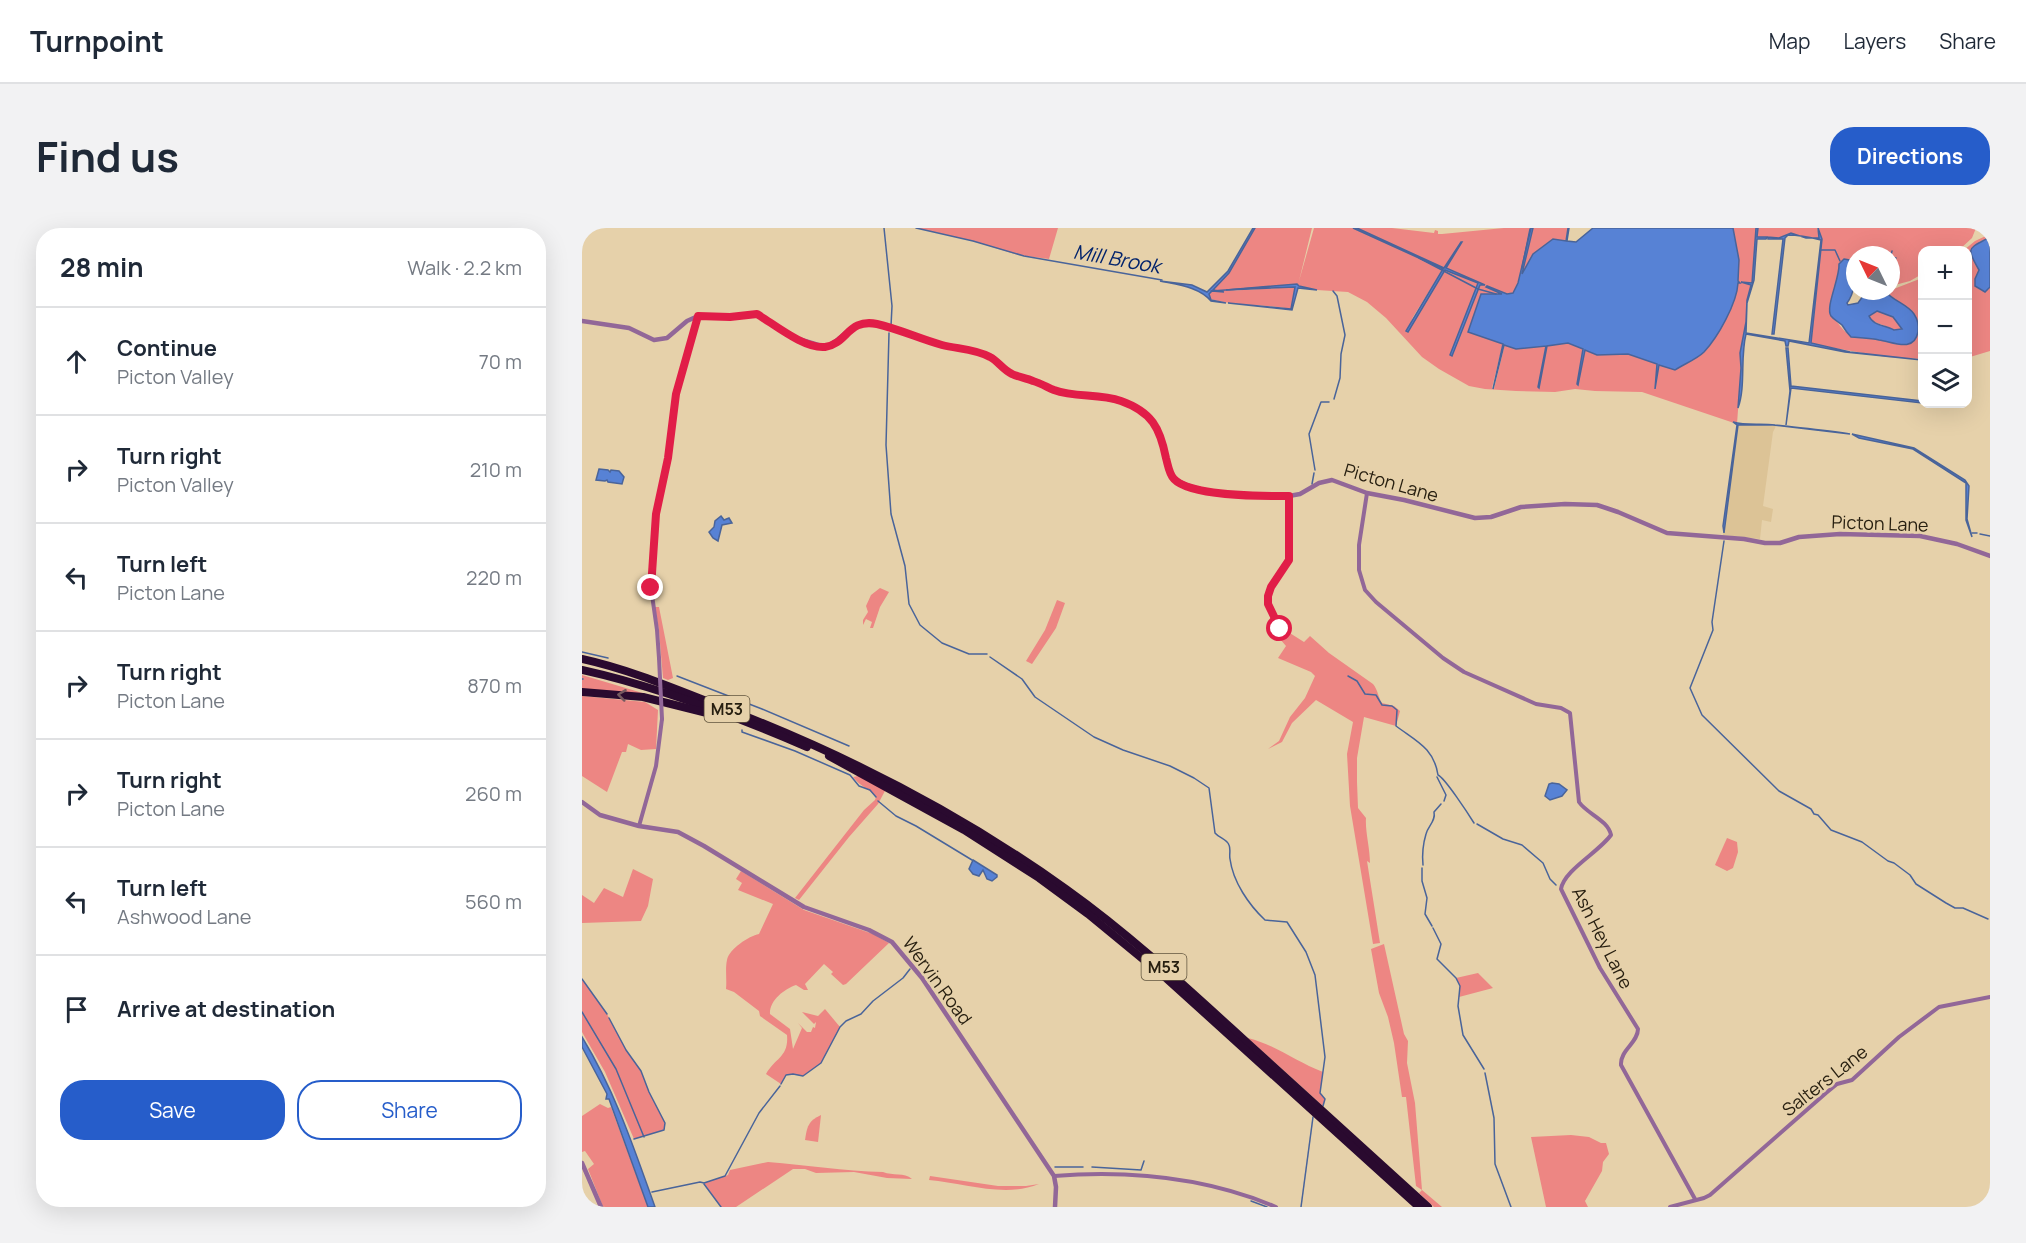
<!DOCTYPE html>
<meta charset="utf-8">
<style>
body{margin:0;font-family:Manrope,sans-serif;background:#f2f2f3;color:#1f2937}
.controls{position:absolute;right:18px;top:18px;display:grid;overflow:hidden;border-radius:12px;box-shadow:0 6px 24px #0002}
.controls button{width:54px;height:54px;display:grid;place-items:center;padding:0;border:0;border-bottom:2px solid #e0e1e3;background:#fff;color:#1f2937;font:30px sans-serif}
.compass{position:absolute;left:1264px;top:18px;width:54px;height:54px;border-radius:50%;background:#fff;box-shadow:0 6px 24px #0002;rotate:313deg}
.stop{position:absolute;width:18px;height:18px;margin:-14px;border:4px solid #e11d48;border-radius:50%;background:#fff}
.stop.end{background:#e11d48;border-color:#fff;box-shadow:0 2px 6px #0008}
.list{margin:0;padding:0;list-style:none}
h2{display:flex;justify-content:space-between;align-items:center;height:78px;margin:0;padding:0 24px;font-size:26px}
h2 small{font-size:20px;font-weight:400;color:#747a83}
.list li{display:grid;grid-template-columns:39px 1fr auto;gap:18px;align-items:center;box-sizing:border-box;height:108px;padding:0 24px;border-top:2px solid #e0e1e3}
.list b{display:block;font-size:22px;white-space:nowrap}
.list p{margin:0;font-size:20px;white-space:nowrap;color:#747a83}
.list em{font-size:20px;font-style:normal;color:#747a83}
.actions{display:flex;gap:12px;padding:18px 24px}
.actions a{flex:1;padding:14px 0;border:2px solid #265dca;border-radius:24px;text-align:center;font-size:21px;color:#265dca}
.actions .main{background:#265dca;color:#fff}
.icon{flex:none;width:33px;height:33px;fill:none;stroke:currentColor;stroke-width:2;stroke-linecap:round;stroke-linejoin:round}
.map{position:relative;flex:none;width:1408px;height:979px;overflow:hidden;border-radius:24px}
header{display:flex;align-items:center;gap:36px;box-sizing:border-box;height:84px;padding:0 30px;background:#fff;border-bottom:2px solid #e0e1e3}
header strong{font-size:28px}
nav{display:flex;gap:33px;margin-inline-start:auto;font-size:21px}
.intro{display:flex;align-items:center;justify-content:space-between;box-sizing:border-box;height:144px;padding:0 36px}
h1{margin:0;font-size:42px}
.button{padding:15px 27px;border-radius:24px;background:#265dca;color:#fff;font-size:21px;font-weight:700}
main{display:flex;gap:36px;padding:0 36px}
aside{flex:1;background:#fff;border-radius:24px;box-shadow:0 6px 24px #0002}
.map>svg:first-child{display:block}
</style>
<header>
<strong>Turnpoint</strong>
<nav><a>Map</a><a>Layers</a><a>Share</a></nav>
</header>
<div class="intro"><h1>Find us</h1><a class="button">Directions</a></div>
<main>
<aside>
<h2>28 min<small>Walk · 2.2 km</small></h2>
<ul class="list">
<li><svg class="icon" aria-label="ahead" viewBox="0 0 24 24"><path d="M12 20V5M6 11l6-6 6 6"/></svg><div><b>Continue</b><p>Picton Valley</p></div><em>70 m</em></li>
<li><svg class="icon" aria-label="right" viewBox="0 0 24 24"><path d="M7 20v-9h11M14 6l5 5-5 5"/></svg><div><b>Turn right</b><p>Picton Valley</p></div><em>210 m</em></li>
<li><svg class="icon" aria-label="left" viewBox="0 0 24 24"><path d="M17 20v-9H6M10 6l-5 5 5 5"/></svg><div><b>Turn left</b><p>Picton Lane</p></div><em>220 m</em></li>
<li><svg class="icon" aria-label="right" viewBox="0 0 24 24"><path d="M7 20v-9h11M14 6l5 5-5 5"/></svg><div><b>Turn right</b><p>Picton Lane</p></div><em>870 m</em></li>
<li><svg class="icon" aria-label="right" viewBox="0 0 24 24"><path d="M7 20v-9h11M14 6l5 5-5 5"/></svg><div><b>Turn right</b><p>Picton Lane</p></div><em>260 m</em></li>
<li><svg class="icon" aria-label="left" viewBox="0 0 24 24"><path d="M17 20v-9H6M10 6l-5 5 5 5"/></svg><div><b>Turn left</b><p>Ashwood Lane</p></div><em>560 m</em></li>
<li><svg class="icon" aria-label="arrive" viewBox="0 0 24 24"><path d="M6 21V4h12l-3 4 3 4H6"/></svg><div><b>Arrive at destination</b></div></li>
</ul>
<div class="actions"><a class="main">Save</a><a>Share</a></div>
</aside>
<div class="map">
<svg width="1408" height="979" viewBox="0 0 1408 979">
<rect width="100%" height="100%" fill="#e6d1aa"/>
<path fill="#dcc396" d="M1156,197L1194,198L1191,204L1181,278L1191,281L1189,294L1180,292L1178,311L1141,307Z"/>
<g fill="#ed8683">
<path d="M334,0H476L467,31L436,27L391,13Z"/>
<path d="M673,0H730L717,53L732,0H771L861,41L831,89L825,103L863,41L896,55L868,127L878,108L898,57H902L864,40L880,14L862,40L775,0H810L852,5L853,2L856,3V6H860L922,0H949L933,69L904,59L932,70L910,160L912,161L951,0H986L956,159H957L967,107L1006,95L995,155L996,156L1011,70L1090,56L1073,161L1082,109L1130,52L1158,55L1132,51L1098,0H1174L1171,52L1170,55L1160,54L1170,56L1165,73L1164,94L1158,125L1159,140L1155,196L1060,164L1013,163L993,161L973,164L934,163L903,161L887,158L857,141L840,129L804,90L785,74L766,64L735,62L714,57L644,63L714,59L709,81C682,76 653,78 628,71L627,66L647,45Z"/>
<path d="M1176,0H1235L1238,10H1224L1209,5L1197,10L1175,9Z"/>
<path d="M1236,0H1394L1390,10L1377,22H1340V46L1328,53L1309,58V27H1273V33L1265,31L1258,34C1257,39 1258,46 1256,52C1253,66 1244,77 1253,91C1255,94 1262,103 1265,105C1271,111 1284,110 1292,111C1306,112 1330,126 1335,105C1337,98 1334,89 1330,84C1325,78 1311,71 1304,64L1340,50L1338,58L1340,69V131L1304,129L1229,116L1240,11Z"/>
<path d="M1408,6V9L1397,14L1396,45L1393,51L1394,59L1400,63L1406,62L1408,59V123L1388,129L1386,128V22H1382L1393,13Z"/>
<path d="M1299,83L1311,89L1320,101L1312,102C1304,97 1295,97 1287,90V87L1292,84Z"/>
<path d="M298,360L307,364L298,379L291,400H288L290,394L284,391L281,397V392L286,384L284,378L289,367Z"/>
<path d="M475,372L483,375L474,400L450,436L444,433L463,402Z"/>
<path d="M73,379H77L91,450L86,452L81,450L77,403Z"/>
<path d="M703,402L722,414L728,408L747,425L791,456C796,462 796,469 800,475L812,478L818,483L814,498L782,489L775,530V554L776,580L784,590C783,603 788,620 788,635L785,633L798,715L791,716L768,578L765,526L771,494L734,472L710,495L700,514L686,521L697,513L708,489L723,470L733,448L729,444L696,430L704,418L698,411Z"/>
<path d="M0,447L74,469L0,461Z"/>
<path d="M0,468L63,474L76,482L74,521L59,522L46,516L44,524H40L25,564L0,548Z"/>
<path d="M276,548L304,561L296,576L267,609L217,672L213,670L282,582L293,572L294,569C286,560 278,558 271,549Z"/>
<path d="M1145,610L1155,614L1156,624L1151,640L1145,643L1133,637Z"/>
<path d="M51,641L71,651L66,678L59,693L0,695V667L12,675L22,660L41,669Z"/>
<path d="M159,643L222,682L291,706L307,715L264,756L261,757L249,746L251,744L242,736L223,756L226,762H222L214,757C202,761 187,773 188,786L208,801L211,821L220,800L216,795L225,804H229L231,799L233,800L234,794L232,796L220,784L236,788L243,781L258,799L239,835L221,848L211,846L204,847L199,856L184,846C193,830 207,829 205,807L178,788L177,783L152,764L144,761C145,752 143,741 145,732C147,721 167,708 177,706L191,676L156,662L160,655L154,651Z"/>
<path d="M802,716L822,806L826,813L825,835L833,875L840,962L860,979H852L837,965L840,962L834,958L824,869H820L812,815L806,789L797,765L789,721Z"/>
<path d="M896,745L911,760L877,769L878,758L874,750Z"/>
<path d="M0,751L25,786L44,822L59,843L67,864L83,895L82,902L52,911L23,844L0,804Z"/>
<path d="M666,810C694,817 714,834 741,844L738,865L743,871L741,878Z"/>
<path d="M18,876L26,880L29,879L66,979H21L6,941L12,936L3,923L0,924V888Z"/>
<path d="M239,887L236,914L223,912C225,899 226,893 239,887Z"/>
<path d="M989,907L1007,909L1019,915H1024L1027,926L1021,934L1020,943L1003,973L1006,979H964L949,909Z"/>
<path d="M186,934C224,937 262,943 301,944C311,948 322,944 330,951L305,950L272,944L234,945L223,941H211L154,979H139L122,955L146,947L148,942Z"/>
<path d="M348,948L416,958H444L457,956C423,970 382,955 347,952Z"/>
</g>
<g fill="#5782d5" stroke="#49649a" stroke-width="1.5" fill-rule="evenodd">
<path d="M671,0H673L647,45L631,62L642,64L630,63L627,66L629,72L644,75L629,73C617,59 597,57 578,53L610,57L625,64L646,43Z"/>
<path d="M771,0H775L862,40L879,14H880L864,40L903,57H898L870,128L868,127L896,55L863,42L826,104L824,103L861,41Z"/>
<path d="M949,0H951L940,46L951,26L971,11L984,13L986,0H987L985,13L994,14L1011,0H1151L1157,32L1156,53L1158,55H1156C1155,75 1136,109 1122,124C1115,131 1102,136 1093,142L1077,137L1073,161L1075,136L1046,126L1015,127L1003,122L996,157L995,156L1001,121L986,115L965,118L957,160L956,159L964,118L934,121L922,117L911,161L921,116L886,104L899,66H920L904,59L905,58L925,66L931,65L936,55Z"/>
<path d="M1174,0H1176L1175,9H1185L1184,11H1175L1172,52L1165,75L1164,105L1227,115L1239,12C1231,10 1214,7 1206,7L1203,10L1192,106H1190L1201,11H1186V9L1197,10L1209,5L1224,10H1237L1236,0L1240,11L1229,115L1268,124L1340,132L1263,124L1207,113L1206,118H1204L1203,113L1164,106C1158,130 1164,158 1156,180L1159,140L1158,125L1164,94L1165,72L1169,57L1159,54L1170,55Z"/>
<path d="M1408,9V59L1403,64L1393,58V51L1397,42C1383,18 1387,21 1408,9Z"/>
<path d="M1262,31L1273,33C1273,48 1274,63 1265,75L1266,77L1276,75L1281,68L1282,63H1303C1311,73 1325,76 1332,86C1336,92 1337,97 1336,104C1332,125 1311,114 1297,112C1288,110 1278,110 1269,109C1265,105 1263,102 1260,97C1257,94 1252,92 1249,88C1243,79 1258,50 1257,36ZM1295,83L1311,89L1320,101L1312,102C1304,97 1291,98 1287,88Z"/>
<path d="M715,56L717,58L735,62L716,60L710,82L646,75L709,81L713,59L644,62Z"/>
<path d="M1204,120H1206L1209,158L1340,173V175L1209,160L1204,197L1208,163Z"/>
<path d="M1151,194C1165,198 1179,195 1193,197C1218,200 1243,202 1268,206L1191,197H1156L1142,305L1141,298L1155,197Z"/>
<path d="M1270,206L1332,220L1383,252L1387,258L1385,291L1390,309L1384,292V255L1331,221L1277,210Z"/>
<path d="M17,241L26,242L28,244L29,242L37,243L42,249L40,256L26,254L25,252L23,253L14,252Z"/>
<path d="M139,288L142,292L147,290L150,295L140,297L136,313L131,310L127,304L132,299L133,293Z"/>
<path d="M970,555L977,556L985,562L980,568L968,572L963,568L967,556Z"/>
<path d="M391,632L415,647V649L410,653L405,651L401,642L397,648L391,646L387,641Z"/>
<path d="M0,809C33,863 52,920 73,979H66L27,871H24L25,866L0,819Z"/>
</g>
<g fill="none" stroke-linecap="round" stroke-linejoin="round">
<g stroke="#49649a" stroke-width="1.5">
<path d="M302,0L310,78L309,98"/>
<path d="M334,0L391,13L442,28L580,52"/>
<path d="M1239,22H1253L1258,33"/>
<path d="M1309,27L1310,23"/>
<path d="M1309,29L1314,30"/>
<path d="M837,30L896,61L914,66"/>
<path d="M940,40L948,1"/>
<path d="M629,63L687,59"/>
<path d="M751,63L755,68L763,107L759,126L758,150L752,171"/>
<path d="M307,105L304,217L309,286L323,338L327,376L338,397L360,415L387,426H405"/>
<path d="M733,242L727,206L739,174H747"/>
<path d="M730,256L732,245"/>
<path d="M1390,305H1395"/>
<path d="M1398,306L1408,308"/>
<path d="M1142,313L1130,394L1131,402L1108,460L1120,487L1197,563L1229,581L1232,586L1236,587L1249,602L1280,614L1306,633L1312,635L1328,647L1334,656L1364,675L1373,680H1381L1406,691"/>
<path d="M0,424L26,430"/>
<path d="M408,429L440,451L453,469L512,509L541,522L588,538L612,550L627,560L633,605C637,610 645,611 647,617C649,621 647,627 648,631C651,654 667,677 683,692L705,694L724,724L733,747L743,829L738,865L743,871L741,878"/>
<path d="M95,448L180,481L267,518"/>
<path d="M766,448L775,453L783,466L794,467L800,477L810,478L815,482L814,498C834,513 852,520 856,547C863,550 887,587 892,595"/>
<path d="M0,451H1"/>
<path d="M160,502V504L213,523L268,547L277,558L288,562L294,569"/>
<path d="M855,549L864,567L862,573"/>
<path d="M296,573L314,588L334,598L390,632"/>
<path d="M895,596L921,611L940,617L961,635L968,651L974,657"/>
<path d="M841,637C840,627 841,616 844,606C846,598 854,593 852,584L859,576"/>
<path d="M840,640V653L845,670L843,686L850,698"/>
<path d="M851,700L859,716L855,731L874,750L878,758L876,778L881,807L902,841"/>
<path d="M0,751L25,786"/>
<path d="M0,784L34,841L62,909"/>
<path d="M27,790L44,822L59,843L67,864L83,895L82,902L52,911"/>
<path d="M903,845L912,890L913,936L929,979"/>
<path d="M199,856L204,847L211,846L221,848L239,835L258,799L264,793L279,786L291,773L321,750L328,741"/>
<path d="M473,939H501"/>
<path d="M510,939L559,942L562,933"/>
<path d="M122,956L139,979"/>
<path d="M70,964L118,954L122,955L143,948L177,885L198,858"/>
<path d="M669,973L685,979"/>
<path d="M719,979L731,889"/>
</g>
<g stroke="#926798" stroke-width="4">
<path d="M785,265L777,317V342L783,362L794,374L861,430L882,444L954,476L979,480L988,485L997,574C1005,586 1026,592 1029,607C1017,624 982,642 979,661L1018,740L1056,801C1056,815 1038,822 1039,837L1113,971"/>
<path d="M698,401L686,376V368L689,359L707,332V268"/>
<path d="M77,430L75,402L69,360L74,286L90,207L94,166L116,88"/>
<path d="M57,598L74,538L80,491"/>
<path d="M472,948C549,942 623,949 694,979"/>
<path d="M1088,979L1122,970L1128,967L1244,865L1255,856L1270,852L1317,809L1357,779L1408,769"/>
</g>
<g stroke="#926798" stroke-width="4.5">
<path d="M0,93L47,100L72,112L85,110L105,93L116,88L148,89L175,86L213,110L243,119C259,114 268,94 286,95C310,96 337,111 360,117C376,121 394,121 409,129C416,133 420,139 426,144C434,149 444,150 452,153C461,156 468,162 477,164C506,171 535,166 560,185C581,200 582,222 588,245C602,269 680,267 707,268L718,266L737,255L750,252L785,265L822,272L893,290L909,289L939,279L983,276L1015,277L1036,284L1085,305L1162,311L1183,315H1198L1217,309L1258,306L1338,308L1375,316L1408,328"/>
<path d="M0,574L18,587L57,598L96,604L122,618L222,679L287,702L310,714L340,750L472,948L474,959L473,979"/>
<path d="M0,935L19,979"/>
</g>
<g stroke="#2a0a2f" stroke-width="8">
<path d="M0,431C50,442 98,463 145,481C267,528 378,585 484,661C547,706 603,758 660,810C722,866 784,922 846,979"/>
<path d="M0,442C77,459 153,488 225,519"/>
<path d="M0,464L61,469L125,485"/>
<path d="M247,528L382,602L457,650L506,686L585,751L837,979"/>
</g>
<path stroke="#926798" stroke-width="4" d="M77,430L80,491"/>
</g>
<defs><path id="oneway-chevron" d="M-2-3.5L2.5 0L-2 3.5" fill="none" stroke-width="1.6" stroke-linecap="round" stroke-linejoin="round" transform="scale(1.5)"/></defs>
<use stroke="#755a60" href="#oneway-chevron" transform="translate(40 467) rotate(-173)"/>
<g fill="none" stroke-linecap="round" stroke-linejoin="round">
<path stroke="#e11d48" stroke-width="8" d="M69,360L74,286L86,230L94,166L116,88L148,89L175,86C192,96 222,121 243,119C265,116 266,90 295,96C317,101 338,111 360,117C376,121 394,121 408,129C416,133 421,142 430,146C436,149 444,150 451,153C458,155 465,159 472,162C493,170 517,165 539,173C570,184 578,200 584,230C586,237 587,246 592,251C609,269 682,268 707,268V332L689,359L686,368V376L698,401"/>
</g>
<g text-anchor="middle" stroke-width="5" stroke-linejoin="round" paint-order="stroke">
<g fill="#e6d1aa" stroke="#60543e" stroke-width="1.5">
<rect x="122.5" y="468" width="45" height="26" rx="4.5"/>
<rect x="559.5" y="726" width="45" height="26" rx="4.5"/>
</g>
<g font-size="16" font-weight="bold" fill="#271f10">
<text x="145" y="487">M53</text>
<text x="582" y="745">M53</text>
</g>
<g font-size="18" fill="#271f10" stroke="#e6d1aa">
<text transform="translate(809 255) rotate(16)" y="6">Picton Lane</text>
<text transform="translate(1298 296) rotate(2)" y="6">Picton Lane</text>
<text transform="translate(1020 710) rotate(63)" y="6">Ash Hey Lane</text>
<text transform="translate(355 753) rotate(54)" y="6">Wervin Road</text>
<text transform="translate(1243 853) rotate(-38)" y="6">Salters Lane</text>
</g>
<g font-size="20" font-style="italic" fill="#02236c" stroke="#e6d1aa">
<text transform="translate(535 31) rotate(10)" y="7">Mill Brook</text>
</g>
</g>
</svg>
<div class="controls">
<button>+</button>
<button>−</button>
<button><svg class="icon" aria-label="layers" viewBox="0 0 24 24"><path d="M12 4l9 5-9 5-9-5zM3 14l9 5 9-5"/></svg></button>
</div>
<svg class="compass" viewBox="-18 -18 36 36"><path d="M0-13l5 13h-10z" fill="#e53935"/><path d="M0 13l5-13h-10z" fill="#747a83"/></svg>
<div class="stop" style="left:698px;top:401px"></div>
<div class="stop end" style="left:69px;top:360px"></div>
</div>
</main>
